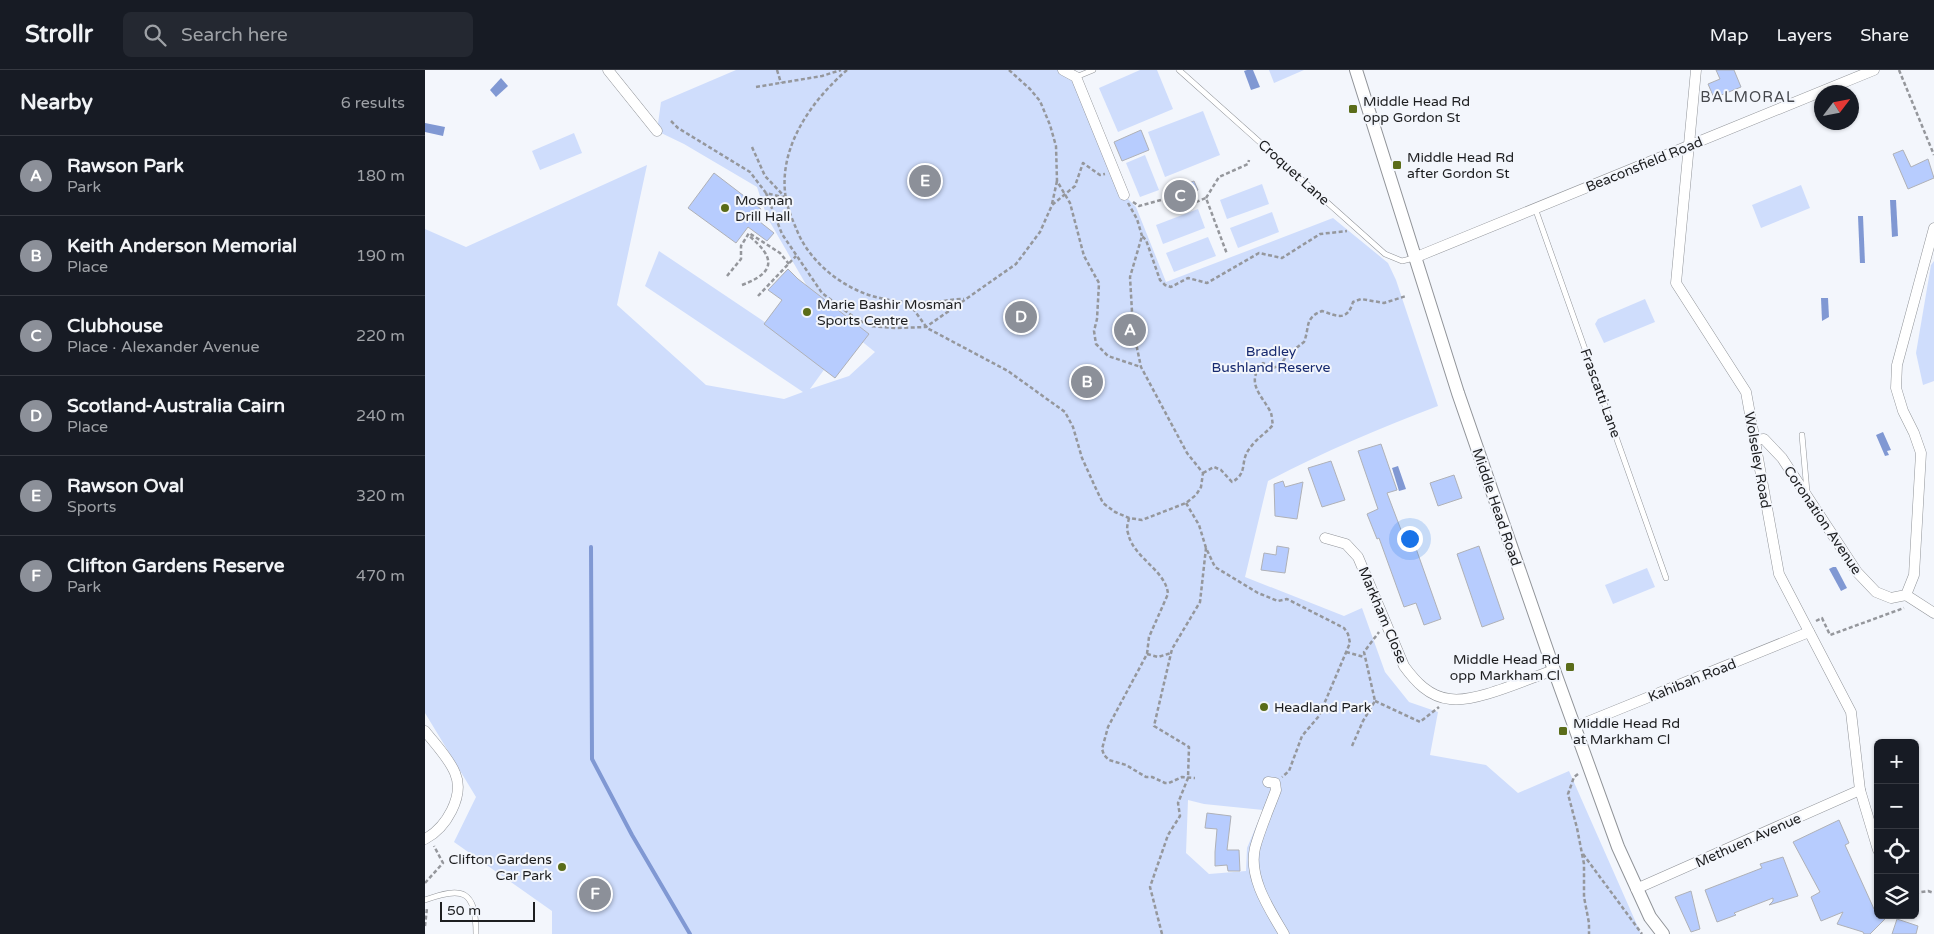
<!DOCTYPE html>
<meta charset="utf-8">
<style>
body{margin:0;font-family:"Varela Round",sans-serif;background:#242831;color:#f1f3f6}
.controls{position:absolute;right:15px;bottom:15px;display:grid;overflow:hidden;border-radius:8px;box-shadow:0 1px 4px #0004}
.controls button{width:45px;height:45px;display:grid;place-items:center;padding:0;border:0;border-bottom:1px solid #363941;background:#171b24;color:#f1f3f6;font:25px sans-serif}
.compass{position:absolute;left:1389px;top:15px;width:45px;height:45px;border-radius:50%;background:#171b24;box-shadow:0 1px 4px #0004;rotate:58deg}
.scale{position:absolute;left:15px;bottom:12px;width:95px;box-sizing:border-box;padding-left:5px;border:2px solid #1d1e20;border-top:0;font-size:14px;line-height:18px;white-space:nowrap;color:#1d1e20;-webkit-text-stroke:4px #f3f6fc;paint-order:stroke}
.you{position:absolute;left:984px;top:468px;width:18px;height:18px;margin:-12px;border:4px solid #fff;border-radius:50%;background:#1a73e8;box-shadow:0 0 0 8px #1a73e833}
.badge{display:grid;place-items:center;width:32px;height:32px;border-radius:50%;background:#8c9099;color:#fff;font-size:16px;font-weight:700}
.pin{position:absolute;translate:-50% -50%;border:2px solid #fff;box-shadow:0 1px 5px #0006}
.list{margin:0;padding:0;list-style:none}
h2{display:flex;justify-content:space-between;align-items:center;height:65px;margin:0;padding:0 20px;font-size:21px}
h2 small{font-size:16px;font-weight:400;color:#9ea1a6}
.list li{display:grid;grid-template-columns:32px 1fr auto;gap:15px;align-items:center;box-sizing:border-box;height:80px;padding:0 20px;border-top:1px solid #363941}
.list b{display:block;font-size:19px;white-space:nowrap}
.list p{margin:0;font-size:16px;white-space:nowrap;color:#9ea1a6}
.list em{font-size:16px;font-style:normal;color:#9ea1a6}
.icon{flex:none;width:28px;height:28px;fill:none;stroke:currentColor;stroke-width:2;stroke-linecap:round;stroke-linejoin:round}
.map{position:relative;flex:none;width:1509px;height:864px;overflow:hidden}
header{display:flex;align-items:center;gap:30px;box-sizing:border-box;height:70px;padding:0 25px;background:#171b24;border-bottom:1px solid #363941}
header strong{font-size:24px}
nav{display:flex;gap:28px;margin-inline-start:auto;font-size:18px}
.search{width:350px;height:45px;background:#242831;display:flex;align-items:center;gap:12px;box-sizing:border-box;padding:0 18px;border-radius:8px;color:#9ea1a6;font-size:19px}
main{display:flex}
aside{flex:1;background:#171b24}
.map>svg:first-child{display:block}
</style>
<header>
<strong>Strollr</strong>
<div class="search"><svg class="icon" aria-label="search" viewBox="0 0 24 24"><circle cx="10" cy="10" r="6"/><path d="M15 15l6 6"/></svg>Search here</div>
<nav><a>Map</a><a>Layers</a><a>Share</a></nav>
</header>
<main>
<aside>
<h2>Nearby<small>6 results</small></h2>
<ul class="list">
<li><span class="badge">A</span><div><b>Rawson Park</b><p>Park</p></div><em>180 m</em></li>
<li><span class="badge">B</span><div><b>Keith Anderson Memorial</b><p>Place</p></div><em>190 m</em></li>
<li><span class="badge">C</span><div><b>Clubhouse</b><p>Place · Alexander Avenue</p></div><em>220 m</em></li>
<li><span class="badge">D</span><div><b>Scotland-Australia Cairn</b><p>Place</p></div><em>240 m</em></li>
<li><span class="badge">E</span><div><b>Rawson Oval</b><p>Sports</p></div><em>320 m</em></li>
<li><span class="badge">F</span><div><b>Clifton Gardens Reserve</b><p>Park</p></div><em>470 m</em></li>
</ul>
</aside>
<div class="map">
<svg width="1509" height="864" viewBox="0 0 1509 864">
<rect width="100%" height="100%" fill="#f3f6fc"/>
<g fill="#cfddfc" fill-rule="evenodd">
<path d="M311,0H638L651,7L699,125L711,137L741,212L908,148L963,193L971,210L1013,336C955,358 898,382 843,411L820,507L919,546L937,538L960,602L984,632L1013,642L1005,685L1061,695L1093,723L1144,701L1216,864H127V841L29,772L51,727L0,643V159L41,177L222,95L192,235L281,315L359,329L378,322L220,216L234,181L347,257L401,297L385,319L424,306L450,282L394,237L342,147L332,117L259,74L232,61L236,32ZM763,730L779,734L838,740L822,778L821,801L784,804L761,783Z"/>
<path d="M715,0H732L748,39L693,62L674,18Z"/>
<path d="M844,0H879L849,13Z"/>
<path d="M778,41L795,85L740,107L723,62Z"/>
<path d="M149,63L157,83L115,100L107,81Z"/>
<path d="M720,85L734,120L715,127L701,93Z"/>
<path d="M837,114L844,134L802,149L795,130Z"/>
<path d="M1376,115L1385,138L1336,158L1327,135Z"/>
<path d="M773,139L780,158L738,174L731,155Z"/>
<path d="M847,142L854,162L813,178L805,158Z"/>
<path d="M783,167L791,186L749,202L741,183Z"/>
<path d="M1509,191V311L1498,315L1491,283L1506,195Z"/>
<path d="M1220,229L1230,252L1179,273L1170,254L1173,249Z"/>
<path d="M1222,498L1230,517L1188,534L1180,515Z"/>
</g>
<g fill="#8098d3">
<path d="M822,0H828L835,17L826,20L819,1Z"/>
<path d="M76,8L83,16L71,27L65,20Z"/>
<path d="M0,53L20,57L18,66L0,62Z"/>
<path d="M1465,130H1471L1473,166L1467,167Z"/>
<path d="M1433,146H1438L1440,193H1435Z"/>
<path d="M1396,228H1403L1404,247L1397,251Z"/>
<path d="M1458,362L1466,380L1462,381L1464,385L1460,386L1451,365Z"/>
<path d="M973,396L981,419L974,421L967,398Z"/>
<path d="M1408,497H1411L1422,518L1416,521L1404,499Z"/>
</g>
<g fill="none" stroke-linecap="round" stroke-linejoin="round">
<path stroke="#8098d3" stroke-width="4" d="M166,477L167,689L207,765L265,864"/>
</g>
<g fill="#b7ccfe" stroke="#afb1b7">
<path d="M1291,0H1309L1316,17L1289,28L1283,14L1295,9Z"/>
<path d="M716,60L724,80L697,91L689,72Z"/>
<path d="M1478,80L1486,97L1503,89L1509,108L1483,119L1468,84Z"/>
<path d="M289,103L336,139L330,148L349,163L342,171L323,157L311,173L263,138Z"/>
<path d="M769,111L773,120L768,122L772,131L750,140L742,122Z"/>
<path d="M363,199L373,209L444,264L410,308L339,254L357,230L343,220Z"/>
<path d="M956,374L972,420L962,423L981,473L988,470L1016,549L999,555L991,533L979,537L954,468L952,469L942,444L953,439L933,381Z"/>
<path d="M906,391L920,430L897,437L883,398Z"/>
<path d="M1029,405L1037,428L1013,436L1005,413Z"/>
<path d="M858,411L860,417L878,412L872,449L850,446L849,414Z"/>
<path d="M852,476L864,478L860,503L836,500L839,483L851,485Z"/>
<path d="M1054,476L1079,549L1057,557L1032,484Z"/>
<path d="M782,743L806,746L802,780H814L815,801H803L802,795L790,796V782L792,759L780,758Z"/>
<path d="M1414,750L1424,773L1420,775L1449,839L1453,837V845H1464L1445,864H1439L1438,862L1412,854L1418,842L1396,851L1386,827L1395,822L1368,772Z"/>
<path d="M1358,787L1373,826L1344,835L1348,831V828L1309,843L1311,845L1292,852L1280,820L1337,798L1335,794Z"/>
<path d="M1266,821L1275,859L1266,862L1250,827Z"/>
<path d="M1472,849L1493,856L1491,864H1467Z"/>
</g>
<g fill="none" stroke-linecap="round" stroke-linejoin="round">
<defs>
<g id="service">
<path d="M754,0L960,184L977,191L989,188"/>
<path d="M651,7L668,0"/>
<path d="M1110,138L1241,508"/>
<path d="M1377,365L1382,422"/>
<path d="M0,830C38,816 51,820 51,864"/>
</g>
<g id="minor">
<path d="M183,0L232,61"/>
<path d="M638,0L651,7L699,125"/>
<path d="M1271,0L1251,213L1321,322L1354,504L1426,642L1435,720L1453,780"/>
<path d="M989,188L1449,0"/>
<path d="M1329,370L1339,369L1357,388L1432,502L1451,522L1466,528L1481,525L1489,505L1496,383L1489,363L1478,341L1471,318L1472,295L1509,158"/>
<path d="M900,468L921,474L933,487L979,596C990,611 1004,627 1025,629C1051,633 1102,609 1129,600"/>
<path d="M1481,525L1509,543"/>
<path d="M1150,657L1384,562"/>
<path d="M0,661C10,674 24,688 30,703C40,726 21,758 0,769"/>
<path d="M843,712L850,713L851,720C844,739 835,759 830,778C823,808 845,840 859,864"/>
<path d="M1211,819L1435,720"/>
</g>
<path id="tertiary" d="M931,0L1033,323L1129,600L1193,777L1225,847L1238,864"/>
</defs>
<use href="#service" stroke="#919499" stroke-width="6"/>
<use href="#minor" stroke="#919499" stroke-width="11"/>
<use href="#tertiary" stroke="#919499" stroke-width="14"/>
<g stroke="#95979c" stroke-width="2.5" stroke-dasharray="4 2.5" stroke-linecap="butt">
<path d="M352,0L356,13"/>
<path d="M422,0C386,31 352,79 361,129C363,139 367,149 371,158C382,188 411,213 441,224C461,231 483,233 505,232C516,232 527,229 539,229"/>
<path d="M584,0L605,19L615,31L625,55L631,76L632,111L645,133L659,186L674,213L672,249L669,261L671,274L683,286L716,297"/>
<path d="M1474,0L1509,85"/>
<path d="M331,17L397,6L416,0"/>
<path d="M246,51L253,58L325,102L341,123L361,128"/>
<path d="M327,77L340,106L360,127"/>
<path d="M341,123L357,164L397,223L430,248L445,256L471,258L501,257L591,194L615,162L627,135L650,116L658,93L675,105L680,104"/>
<path d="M781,128L794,107L823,94L824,90"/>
<path d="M708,132L714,136L736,130L744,133L749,141L781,128L802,184"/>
<path d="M703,133L712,149L717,166"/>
<path d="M627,134L632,111"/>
<path d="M302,206L316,189V176L324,163L355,183L364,194"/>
<path d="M317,215C352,202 350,187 323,165"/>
<path d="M333,226L371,186"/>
<path d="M484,233L502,258L583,301L640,342L648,357L657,388L672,421L678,433L690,442L704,448L717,450L761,433L771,425L776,417L778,403L762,383L716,297L708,259L705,207L717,166L721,170L735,210L740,215L746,217L763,208L782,213L834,183L857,188L895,164L922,161"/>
<path d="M778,403L789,397L796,400L807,412C824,403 814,391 825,378C831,369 841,363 848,355C847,351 847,346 846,343C838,326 819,313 838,293L848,298L856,295L861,286L879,272C885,257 879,248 897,241C912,246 922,252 928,232L936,229L959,233L981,226"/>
<path d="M761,433L774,455L781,478L790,497L833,523L853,531L862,529L919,558L923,564L925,573L894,646L877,666L864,701L857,707"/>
<path d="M704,448C703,453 701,458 703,463C708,488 741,500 743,524L724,567L722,584L683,657L677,679L679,685L684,690L701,695L721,707H727L740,713H744L757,707L770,708"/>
<path d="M1391,551L1397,548L1405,565L1479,538"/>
<path d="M921,582L939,587"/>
<path d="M722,584L733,587L746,583"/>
<path d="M950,631L995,652L1014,637"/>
<path d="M927,676L938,651L950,631L939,582L954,562"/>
<path d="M1153,704L1149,707L1143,724L1152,758L1159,794V827L1164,853V864"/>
<path d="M1158,784L1217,864"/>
<path d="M0,813L18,793L9,776"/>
<path d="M1490,823L1503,821L1509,823"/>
<path d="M0,856L2,838"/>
<path d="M737,864L725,817L743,765L755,746L753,733L763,708L764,677L729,656L747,579L775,532L781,478"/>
</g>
<use href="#service" stroke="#fff" stroke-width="5"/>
<use href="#minor" stroke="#fff" stroke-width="10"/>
<use href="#tertiary" stroke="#fff" stroke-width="12"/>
</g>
<g fill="#5a6c19" stroke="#f3f6fc" stroke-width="2">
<rect x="923" y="34" width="10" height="10" rx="2.5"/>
<rect x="967" y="90" width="10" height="10" rx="2.5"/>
<circle cx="300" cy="138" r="5"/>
<circle cx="382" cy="242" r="5"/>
<rect x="1140" y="592" width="10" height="10" rx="2.5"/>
<circle cx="839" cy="637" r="5"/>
<rect x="1133" y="656" width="10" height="10" rx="2.5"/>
<circle cx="137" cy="797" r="5"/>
</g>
<g text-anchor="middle" stroke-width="4" stroke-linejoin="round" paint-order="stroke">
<g font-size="14" fill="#1d1e20" stroke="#f3f6fc" text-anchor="start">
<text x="938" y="36">Middle Head Rd<tspan x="938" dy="16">opp Gordon St</tspan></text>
<text x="982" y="92">Middle Head Rd<tspan x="982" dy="16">after Gordon St</tspan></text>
<text x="310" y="135">Mosman<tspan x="310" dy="16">Drill Hall</tspan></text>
<text x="392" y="239">Marie Bashir Mosman<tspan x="392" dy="16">Sports Centre</tspan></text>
<text x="1135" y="594" text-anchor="end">Middle Head Rd<tspan x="1135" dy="16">opp Markham Cl</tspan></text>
<text x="849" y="642">Headland Park</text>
<text x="1148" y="658">Middle Head Rd<tspan x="1148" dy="16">at Markham Cl</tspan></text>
<text x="127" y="794" text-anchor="end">Clifton Gardens<tspan x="127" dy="16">Car Park</tspan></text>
</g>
<g font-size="14" fill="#1d1e20" stroke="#f3f6fc">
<text transform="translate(1219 94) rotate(-22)" y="5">Beaconsfield Road</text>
<text transform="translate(869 102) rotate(42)" y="5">Croquet Lane</text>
<text transform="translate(1176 323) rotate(70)" y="5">Frascatti Lane</text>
<text transform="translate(1333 390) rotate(80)" y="5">Wolseley Road</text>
<text transform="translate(1072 437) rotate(71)" y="5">Middle Head Road</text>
<text transform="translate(1398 450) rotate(56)" y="5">Coronation Avenue</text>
<text transform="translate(958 545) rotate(67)" y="5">Markham Close</text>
<text transform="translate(1267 610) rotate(-22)" y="5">Kahibah Road</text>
<text transform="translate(1323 770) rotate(-24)" y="5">Methuen Avenue</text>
</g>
<g font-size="14" fill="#172a6f" stroke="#f3f6fc">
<text x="846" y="286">Bradley<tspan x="846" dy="16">Bushland Reserve</tspan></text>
</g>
<g font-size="15" letter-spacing="1" fill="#45474c" stroke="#f3f6fc">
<text x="1323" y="32">BALMORAL</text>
</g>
</g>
</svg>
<div class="controls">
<button>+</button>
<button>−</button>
<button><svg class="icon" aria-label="locate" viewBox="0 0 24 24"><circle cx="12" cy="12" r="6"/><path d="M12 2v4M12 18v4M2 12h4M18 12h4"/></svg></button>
<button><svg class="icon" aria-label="layers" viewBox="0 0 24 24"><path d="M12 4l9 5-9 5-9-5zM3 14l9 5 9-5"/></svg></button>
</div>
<svg class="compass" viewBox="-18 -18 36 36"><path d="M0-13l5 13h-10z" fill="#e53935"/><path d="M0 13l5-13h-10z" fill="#9ea1a6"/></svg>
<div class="scale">50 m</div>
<div class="you"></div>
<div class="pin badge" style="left:705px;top:260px">A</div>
<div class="pin badge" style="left:662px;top:312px">B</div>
<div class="pin badge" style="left:755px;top:126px">C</div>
<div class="pin badge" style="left:596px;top:247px">D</div>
<div class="pin badge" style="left:500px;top:111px">E</div>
<div class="pin badge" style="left:170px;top:824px">F</div>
</div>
</main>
